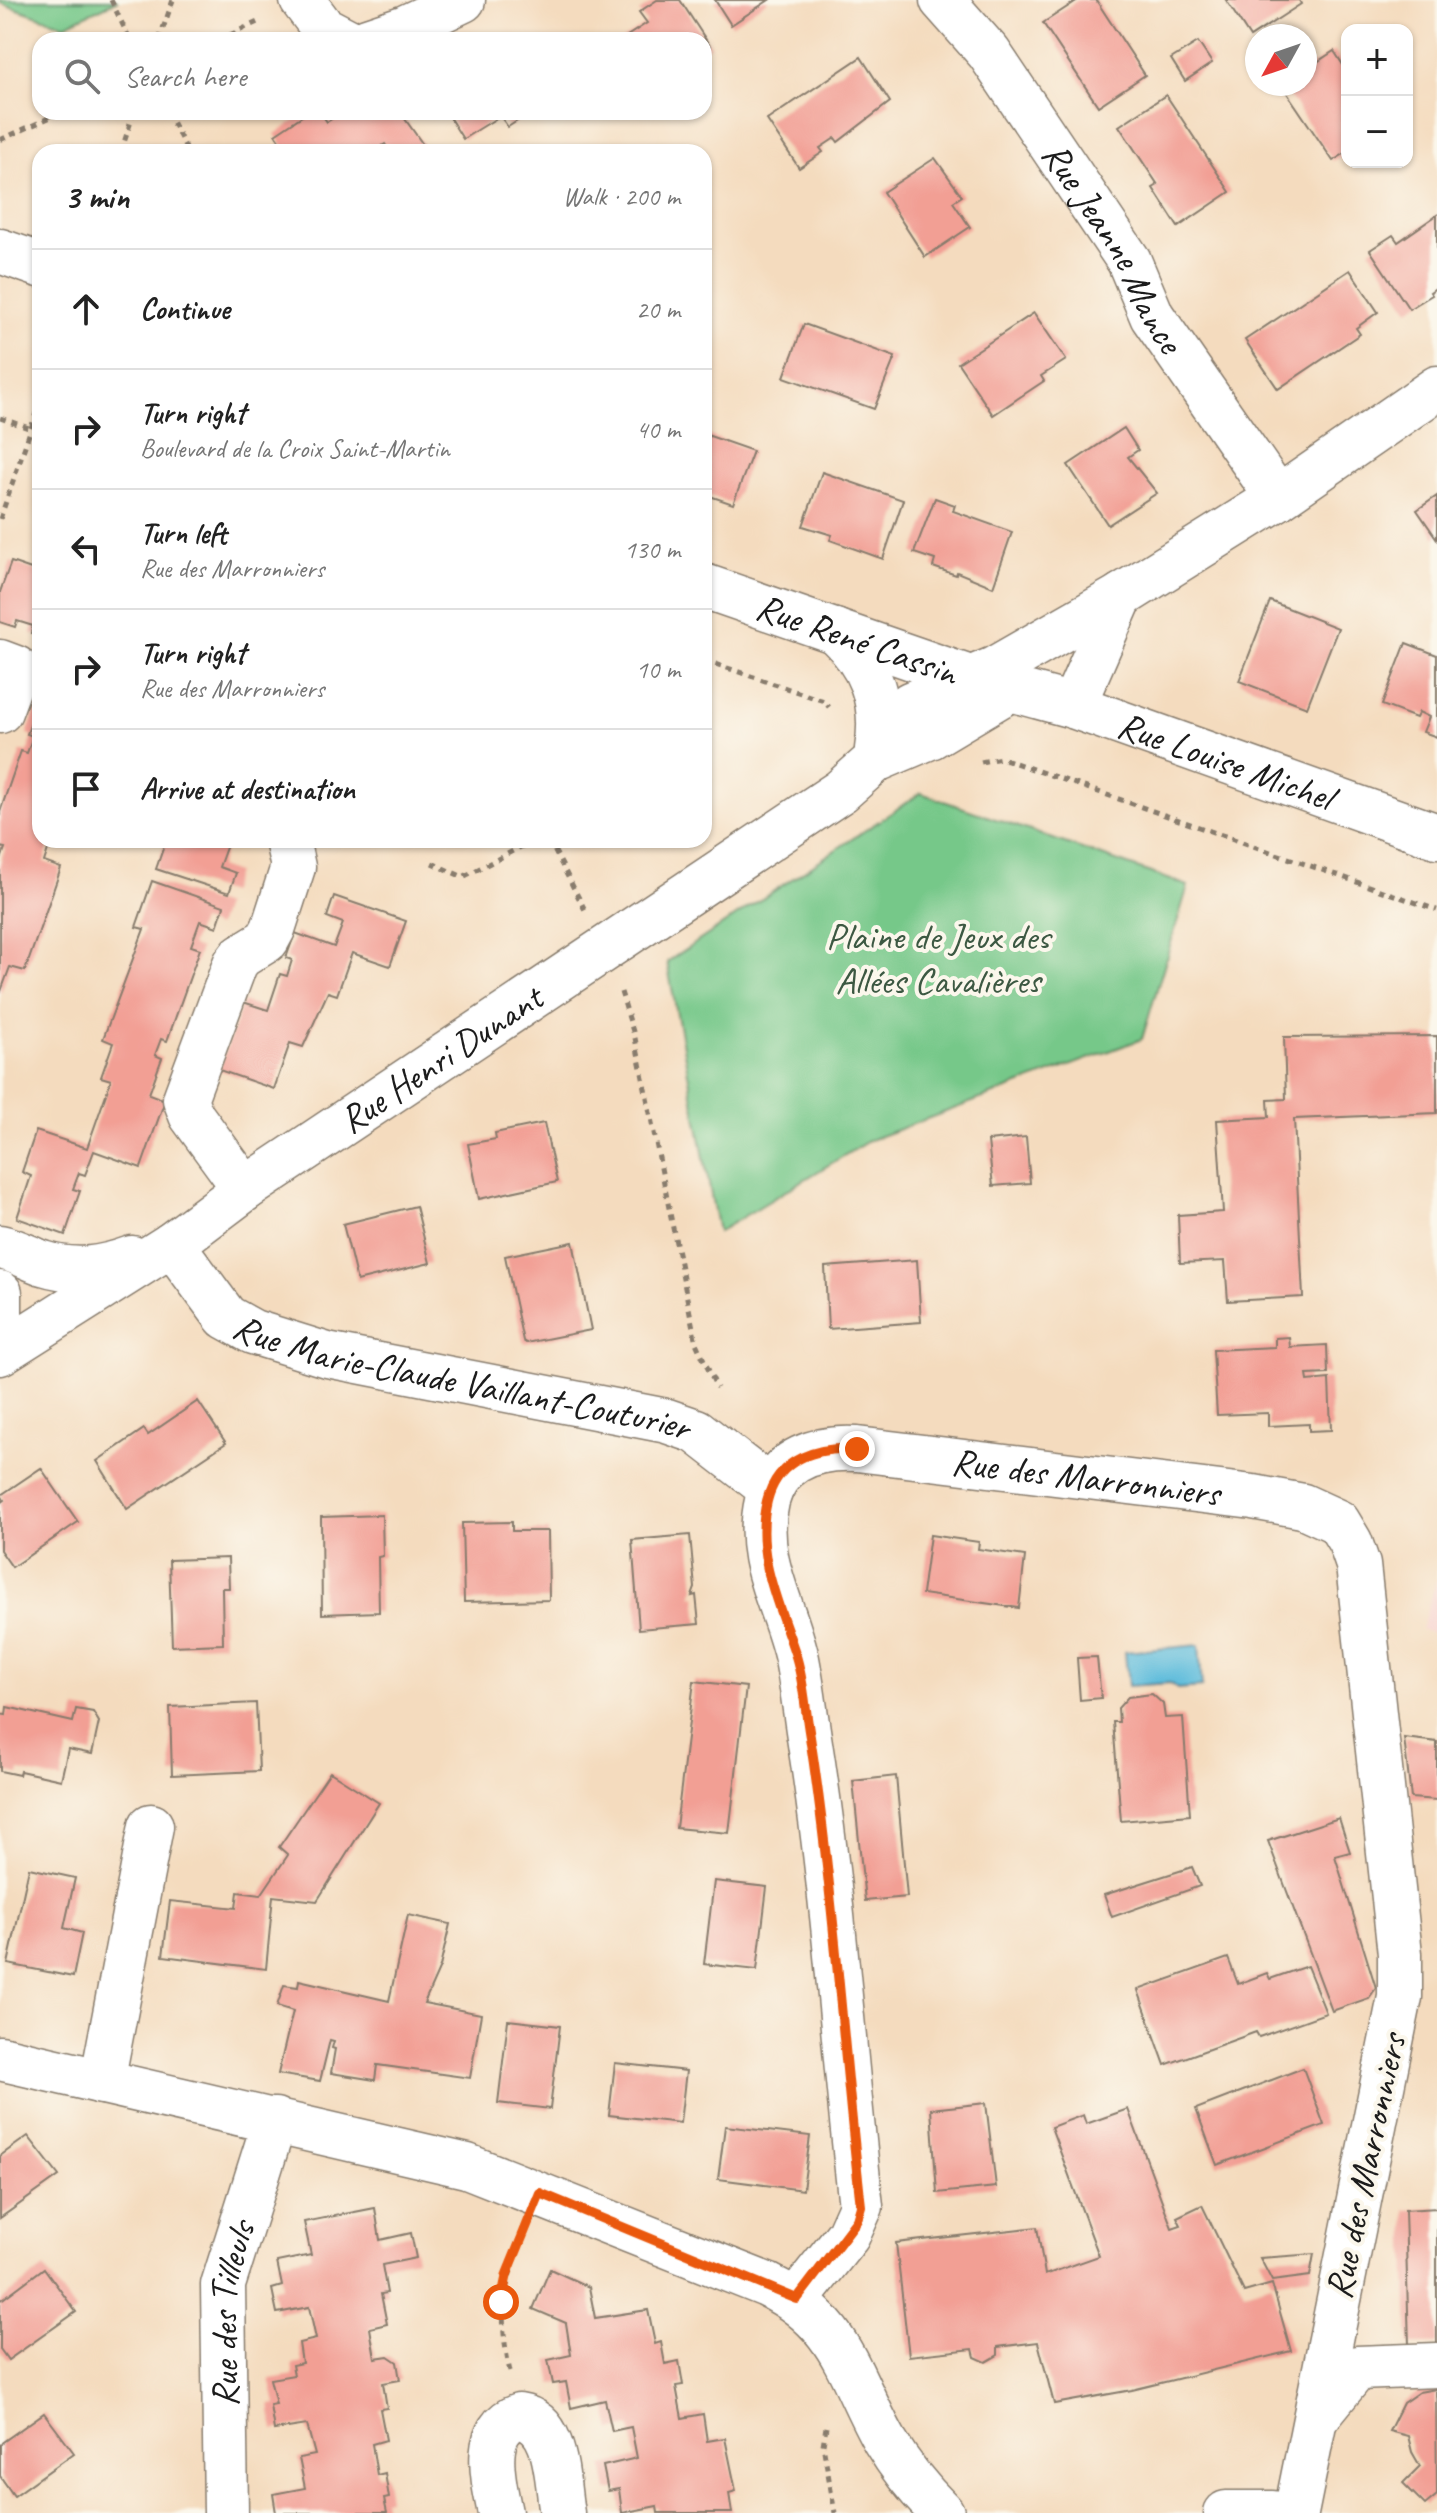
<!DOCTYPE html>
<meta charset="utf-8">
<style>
body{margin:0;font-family:Caveat,sans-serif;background:#f2f2f2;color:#222}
.controls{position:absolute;right:24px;top:24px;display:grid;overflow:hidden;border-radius:16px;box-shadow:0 2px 6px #0004}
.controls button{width:72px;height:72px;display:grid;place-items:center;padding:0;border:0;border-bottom:2px solid #e0e0e0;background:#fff;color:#222;font:40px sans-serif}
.compass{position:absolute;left:1245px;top:24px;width:72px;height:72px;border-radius:50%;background:#fff;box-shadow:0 2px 6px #0004;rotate:230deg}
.stop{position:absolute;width:24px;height:24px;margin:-18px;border:6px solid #ea580c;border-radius:50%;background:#fff}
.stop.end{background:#ea580c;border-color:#fff;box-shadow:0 2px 8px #0008}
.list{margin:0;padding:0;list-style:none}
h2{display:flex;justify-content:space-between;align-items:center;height:104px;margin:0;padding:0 32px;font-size:34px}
h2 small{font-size:26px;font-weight:400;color:#767676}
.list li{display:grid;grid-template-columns:52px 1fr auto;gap:24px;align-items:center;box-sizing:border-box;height:120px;padding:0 32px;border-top:2px solid #e0e0e0}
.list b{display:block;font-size:30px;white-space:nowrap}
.list p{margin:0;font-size:26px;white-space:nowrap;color:#767676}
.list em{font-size:26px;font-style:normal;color:#767676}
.icon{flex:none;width:44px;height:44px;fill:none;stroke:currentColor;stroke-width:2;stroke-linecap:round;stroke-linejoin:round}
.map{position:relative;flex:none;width:1437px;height:2513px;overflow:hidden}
.search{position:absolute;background:#fff;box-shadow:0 2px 6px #0004;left:32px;top:32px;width:680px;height:88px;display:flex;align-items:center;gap:20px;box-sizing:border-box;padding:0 28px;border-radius:24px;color:#767676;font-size:30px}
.panel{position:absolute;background:#fff;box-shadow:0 2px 6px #0004;left:32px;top:144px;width:680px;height:704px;border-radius:24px}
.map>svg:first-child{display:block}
</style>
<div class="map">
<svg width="1437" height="2513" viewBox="0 0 1437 2513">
<rect width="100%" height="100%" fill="#fbf7ec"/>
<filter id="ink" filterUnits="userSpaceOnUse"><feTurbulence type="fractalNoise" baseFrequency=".0125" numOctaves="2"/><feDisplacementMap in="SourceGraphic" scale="16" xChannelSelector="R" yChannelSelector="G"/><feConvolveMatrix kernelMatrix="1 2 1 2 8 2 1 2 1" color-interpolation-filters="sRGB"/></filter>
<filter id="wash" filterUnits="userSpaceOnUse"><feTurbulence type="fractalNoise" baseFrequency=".006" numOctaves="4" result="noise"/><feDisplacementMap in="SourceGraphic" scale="32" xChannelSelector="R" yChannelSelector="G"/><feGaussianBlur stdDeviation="1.8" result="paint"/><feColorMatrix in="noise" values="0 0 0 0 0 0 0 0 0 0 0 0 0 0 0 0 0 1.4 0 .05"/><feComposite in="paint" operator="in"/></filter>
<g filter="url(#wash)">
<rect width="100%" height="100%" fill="#f4dbbe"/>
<path fill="#f7d0cd" d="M1437,1579V1634L1421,1630Z"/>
<g fill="#76c889" stroke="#497252" stroke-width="2">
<path d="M0,0H118L65,25L0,3Z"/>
<path d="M921,793L1188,886L1142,1039L870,1140L718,1232L667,962Z"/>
</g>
<path fill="#5cbbdb" stroke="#3c6c7c" stroke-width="2" d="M1199,1645L1202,1687L1177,1689L1170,1683L1128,1686L1125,1652Z"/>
<g id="blocks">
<g fill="#f29f94">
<path d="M657,0H680L710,46L704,50V40H621L647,23L639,12Z"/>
<path d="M715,0H769L731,25Z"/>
<path d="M1078,0H1096L1145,75L1098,106L1043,23Z"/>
<path d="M1226,0H1299L1301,4L1250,37Z"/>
<path d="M1198,42L1212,63L1185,81L1171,59Z"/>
<path d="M1334,51L1347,71V152L1333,161L1281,84H1305V70Z"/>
<path d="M861,57L890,102L838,142L835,138L820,148L823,152L799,168L767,120Z"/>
<path d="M1166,95L1230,192L1178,227L1153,188L1158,185L1119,126Z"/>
<path d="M308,112H320L327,122L342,112H366L369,116L375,112H400L424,146L415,152H390L385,144L372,152H287L275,134Z"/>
<path d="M446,112H531L508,127L500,116L463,139Z"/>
<path d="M935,158L962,196L953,202L970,227L925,257L883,192Z"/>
<path d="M1437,215V287L1430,292L1432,295L1409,309L1370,250L1393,235L1398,242Z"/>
<path d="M1350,270L1378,312L1356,328L1360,334L1278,389L1245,340Z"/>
<path d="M1034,313L1066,360L1041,376L1044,381L993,415L958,363Z"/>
<path d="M804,324L895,357L874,409L784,377Z"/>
<path d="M1124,428L1138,450L1128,457L1157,493L1108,525L1068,465Z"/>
<path d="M704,434L753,451L733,504L704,494Z"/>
<path d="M822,472L903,500L883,559L830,540L832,535L803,526Z"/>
<path d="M1437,496V539L1417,510Z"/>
<path d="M935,498L955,505L953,511L1012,532L993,587L957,572L956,575L933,567L935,560L914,553Z"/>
<path d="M11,562L40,572V636L31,633L33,626L17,621L15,627L0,622V592Z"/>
<path d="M1270,601L1338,628L1307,707L1239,681Z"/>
<path d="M1406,643L1437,655V737L1423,732L1429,717L1419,712L1416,718L1382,705Z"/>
<path d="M40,698V840H51L44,862L61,868L25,971L10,967L0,994V863L5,848L0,847V812L21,751L27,753L33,736L27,734Z"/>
<path d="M166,840L228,842L219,867L236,873L229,893L156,869Z"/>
<path d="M152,881L224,906L217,927L200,921L191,946L200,949L167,1041L161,1039L155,1055L162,1058L149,1094L165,1100L141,1168L94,1151L85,1175L79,1173L73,1189L80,1191L65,1235L17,1218L31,1176L22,1172L36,1131L87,1148L111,1080L101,1077L113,1043L103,1039L144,929L136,927Z"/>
<path d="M334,896L406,921L390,966L352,953L337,995L328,992L303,1047L290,1043L274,1089L219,1070L243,1002L268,1010L280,974L287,976L292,960L286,958L295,933L334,947L343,923L327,917Z"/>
<path d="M1437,1036V1113L1294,1119L1303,1297L1228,1301L1225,1261L1180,1263L1178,1215L1223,1212L1217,1120L1269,1117L1268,1100L1286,1099L1284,1037Z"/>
<path d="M544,1123L557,1182L479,1199L468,1144L496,1139L495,1133Z"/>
<path d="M1026,1137L1030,1183L993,1186L988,1141Z"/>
<path d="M416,1206L430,1263L357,1281L343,1224Z"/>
<path d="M573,1242L591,1330L526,1343L523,1341L505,1256Z"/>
<path d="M917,1260L921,1322L828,1329L825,1267Z"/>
<path d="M1289,1337L1290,1347L1327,1345L1328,1374L1307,1375L1308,1381L1329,1379L1331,1430L1309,1431V1424L1268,1426V1413L1217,1415L1213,1350L1275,1347V1338Z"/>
<path d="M198,1401L226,1443L127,1509L97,1461L144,1429L148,1435Z"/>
<path d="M41,1468L78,1522L12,1567L0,1550V1503L4,1500L1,1495Z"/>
<path d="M382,1515L383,1556L378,1557L379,1612L322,1614L321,1517Z"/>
<path d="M512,1522V1531H548L549,1600L464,1602L462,1523Z"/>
<path d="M690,1535L695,1588L692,1596L696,1595L699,1624L639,1629L632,1540Z"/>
<path d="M930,1535L979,1542L978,1549L1025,1556L1019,1608L922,1594Z"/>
<path d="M228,1558L229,1588H222L223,1644L172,1646L169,1560Z"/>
<path d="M1097,1657L1101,1698L1080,1700L1077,1658Z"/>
<path d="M694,1681L746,1687L729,1833L676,1828Z"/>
<path d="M1152,1694L1163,1704L1165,1718L1183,1717L1190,1815L1121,1821L1113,1722H1119L1118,1708L1128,1697Z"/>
<path d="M256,1703L259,1771L172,1775L170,1707Z"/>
<path d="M7,1707L73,1722L76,1709L93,1712L99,1722L92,1754L68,1749L61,1780L20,1771L19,1775L0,1771V1714L6,1715Z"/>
<path d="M1404,1738L1437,1742V1800L1411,1798Z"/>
<path d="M330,1772L379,1803L317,1901L273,1896L266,1969L163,1956L170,1901L236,1908L238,1892L261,1895L288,1855L279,1847Z"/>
<path d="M896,1776L907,1897L865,1901L853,1781Z"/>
<path d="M1339,1818L1350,1852L1335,1856L1376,1988L1369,1998L1332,2011L1268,1841Z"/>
<path d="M1192,1867L1200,1886L1112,1917L1104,1895Z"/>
<path d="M29,1868L75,1878L64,1928L82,1933L73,1977L8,1964Z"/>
<path d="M714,1881L767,1887L757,1970L704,1964Z"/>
<path d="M408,1915L450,1924L440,1967L424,2003L481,2014L470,2078L377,2065L375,2080L331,2073L335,2049L332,2048L334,2041L330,2040L320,2081L278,2074L293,2011L277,2006L284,1985L298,1987L299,1980L389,2001Z"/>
<path d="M1228,1958L1238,1984L1267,1973L1270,1979L1307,1966L1326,2013L1259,2037L1256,2032L1165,2065L1138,1990Z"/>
<path d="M508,2020L560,2026L550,2109L498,2103Z"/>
<path d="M615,2063L686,2071L680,2123L609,2115Z"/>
<path d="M1303,2068L1324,2125L1217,2165L1196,2109Z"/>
<path d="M986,2103L996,2187L937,2193L931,2109Z"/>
<path d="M1128,2109L1172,2228L1181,2225L1177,2217L1202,2205L1244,2292L1272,2284L1291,2351L1132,2390L1054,2404L1038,2342L998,2347V2355L986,2362L975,2357L973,2349L909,2356L896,2243L1037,2227L1045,2275L1099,2256L1051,2127L1083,2115L1086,2124Z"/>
<path d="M725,2126L810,2136L803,2190L718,2179Z"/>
<path d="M28,2136L59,2176L0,2218V2156Z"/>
<path d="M375,2208L380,2240L411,2233L416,2258L382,2265L387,2293L381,2294L387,2324L370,2328L375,2358L388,2356L397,2362L400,2380L383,2383L387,2408L380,2409L386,2440L372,2444L377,2475L385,2473L389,2498L384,2499L387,2513H276L273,2494L305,2488L299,2458L315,2455L307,2425L274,2430L270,2405L276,2404L270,2379L294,2375L292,2365L302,2363L299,2343L316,2339L309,2307L277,2313L272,2289L282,2286L277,2262L311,2255L304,2222Z"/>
<path d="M1437,2208V2345H1409L1405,2210Z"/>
<path d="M1314,2254L1310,2276L1272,2281L1260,2258Z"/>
<path d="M44,2268L76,2312L8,2360L0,2349V2301Z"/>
<path d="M550,2269L589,2287L595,2318L648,2310L655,2344L661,2342L665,2364L679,2361L683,2385L676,2386L682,2418L703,2414L707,2441L725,2438L736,2491L729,2493L732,2513H658L657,2506L622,2513L619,2489L608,2491L603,2466L637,2458L631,2427L612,2431L605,2400L571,2408L566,2382L553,2384L548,2360L571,2355L566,2323L533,2309Z"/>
<path d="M1436,2389L1437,2495L1425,2505L1403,2483L1420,2466L1412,2452L1408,2436L1389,2431L1403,2403L1419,2392Z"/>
<path d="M44,2413L74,2453L14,2496L0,2476V2444Z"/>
</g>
</g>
</g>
<g filter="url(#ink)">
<use href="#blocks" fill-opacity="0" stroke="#887c6d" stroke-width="2"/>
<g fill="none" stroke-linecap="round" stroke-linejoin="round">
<defs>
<g id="minor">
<path d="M302,0L323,28L346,40"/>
<path id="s1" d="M942,0L989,53L1129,261L1152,316L1278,498"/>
<path d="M367,40L406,27L463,0"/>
<path d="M0,251L40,265"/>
<path id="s2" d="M704,586L970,678L1073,706L1437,836"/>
<path d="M835,631C870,664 885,701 877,749"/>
<path d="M0,662L16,668L0,711"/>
<path d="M1073,706L1121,596"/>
<path d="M880,733L910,704L994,669L1121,596L1278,498L1437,388"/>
<path d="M245,1189L191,1115L185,1099L235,964L241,956L267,940L273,929L293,867L287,840"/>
<path id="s3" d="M172,1244L226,1317L253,1332L327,1355L667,1421L696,1431L771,1489"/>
<path d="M0,1247C15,1250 29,1258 43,1263C74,1273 102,1269 132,1258"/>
<path d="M0,1293V1325"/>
<path id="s4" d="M0,1353L172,1244L245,1189L841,791L876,760L930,737L1012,688"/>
<path d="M0,2058L467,2166L767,2285C843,2322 847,2374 885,2441C901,2468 920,2491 942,2513"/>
<path d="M102,2082L151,1826"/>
<path id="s5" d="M797,2299L848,2235L861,2206C843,2050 834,1892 809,1737C805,1711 802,1684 797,1659C785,1604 753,1560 767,1501C778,1457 818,1447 857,1449L1253,1497L1303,1506L1338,1522L1350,1542L1358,1565L1400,1954V1997L1296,2513"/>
<path d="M1317,2417L1357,2368L1437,2365"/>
<path id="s6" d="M226,2513L223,2285L275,2120"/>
<path d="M500,2513C494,2483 479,2429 519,2416C559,2422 556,2481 562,2513"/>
<path d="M1226,2513H1273"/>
</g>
</defs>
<use href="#minor" stroke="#887c6d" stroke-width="47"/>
<g stroke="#887c6d" stroke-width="5" stroke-dasharray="6 6" stroke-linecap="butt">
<path d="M111,0L130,40"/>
<path d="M159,40L173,0"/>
<path d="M219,40L262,20"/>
<path d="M167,112L188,152"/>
<path d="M0,140L62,112"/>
<path d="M121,152L134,112"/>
<path d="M0,418L40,432"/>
<path d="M0,519L40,402"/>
<path d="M704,660L824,701L829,707"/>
<path d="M981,762L1001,758L1437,910"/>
<path d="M549,840L585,910"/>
<path d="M432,863L463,877L534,840"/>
<path d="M621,992L635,1038L696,1343L717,1388"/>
<path d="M510,2372C498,2315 502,2288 523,2235"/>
<path d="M826,2427L823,2445L835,2513"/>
</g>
<use href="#minor" stroke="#fff" stroke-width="44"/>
</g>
</g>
<g fill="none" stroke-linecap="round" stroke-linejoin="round" filter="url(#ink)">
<path stroke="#ea580c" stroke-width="10" d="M501,2302L507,2274L540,2193L797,2299L857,2220L861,2206C843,2050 834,1892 810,1737C805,1710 804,1679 795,1653C779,1604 754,1554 767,1501C778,1457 818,1447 857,1449"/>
</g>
<g text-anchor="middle" stroke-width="8" stroke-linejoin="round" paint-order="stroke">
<g font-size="38" fill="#1c1c1c" stroke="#fbf7ec">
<text dy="13" stroke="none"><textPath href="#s1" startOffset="302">Rue Jeanne Mance</textPath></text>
<text dy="13" stroke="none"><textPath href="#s2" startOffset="162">Rue René Cassin</textPath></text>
<text dy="13" stroke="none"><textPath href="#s2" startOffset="550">Rue Louise Michel</textPath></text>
<text dy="13" stroke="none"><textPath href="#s4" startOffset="530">Rue Henri Dunant</textPath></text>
<text dy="13" stroke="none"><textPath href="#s3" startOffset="336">Rue Marie-Claude Vaillant-Couturier</textPath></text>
<text dy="13" stroke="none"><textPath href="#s5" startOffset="1172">Rue des Marronniers</textPath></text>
<text transform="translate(1365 2166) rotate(-78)" y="13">Rue des Marronniers</text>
<text dy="13" stroke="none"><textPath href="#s6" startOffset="200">Rue des Tilleuls</textPath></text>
</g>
<g font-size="38" fill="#3c5842" stroke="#fbf7ec">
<text x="938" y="949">Plaine de Jeux des<tspan x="938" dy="44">Allées Cavalières</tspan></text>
</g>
</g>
</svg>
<div class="controls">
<button>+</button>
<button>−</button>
</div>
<svg class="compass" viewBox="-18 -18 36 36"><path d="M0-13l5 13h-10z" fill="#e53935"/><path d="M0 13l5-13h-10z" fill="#767676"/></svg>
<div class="stop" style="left:501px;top:2302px"></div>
<div class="stop end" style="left:857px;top:1449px"></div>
<div class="search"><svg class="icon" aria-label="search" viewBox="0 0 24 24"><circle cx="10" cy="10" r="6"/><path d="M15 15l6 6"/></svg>Search here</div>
<section class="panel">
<h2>3 min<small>Walk · 200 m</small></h2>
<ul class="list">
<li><svg class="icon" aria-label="ahead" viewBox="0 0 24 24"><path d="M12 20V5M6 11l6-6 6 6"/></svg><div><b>Continue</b></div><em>20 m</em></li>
<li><svg class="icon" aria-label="right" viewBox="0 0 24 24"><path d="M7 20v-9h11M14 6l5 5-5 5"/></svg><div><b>Turn right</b><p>Boulevard de la Croix Saint-Martin</p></div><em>40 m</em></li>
<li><svg class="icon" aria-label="left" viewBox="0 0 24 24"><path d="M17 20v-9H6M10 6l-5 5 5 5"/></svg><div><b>Turn left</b><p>Rue des Marronniers</p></div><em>130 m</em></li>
<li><svg class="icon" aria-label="right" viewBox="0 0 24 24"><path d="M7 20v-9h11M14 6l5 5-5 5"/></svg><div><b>Turn right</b><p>Rue des Marronniers</p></div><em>10 m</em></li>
<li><svg class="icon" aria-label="arrive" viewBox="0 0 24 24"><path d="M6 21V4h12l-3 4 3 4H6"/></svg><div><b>Arrive at destination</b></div></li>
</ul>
</section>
</div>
